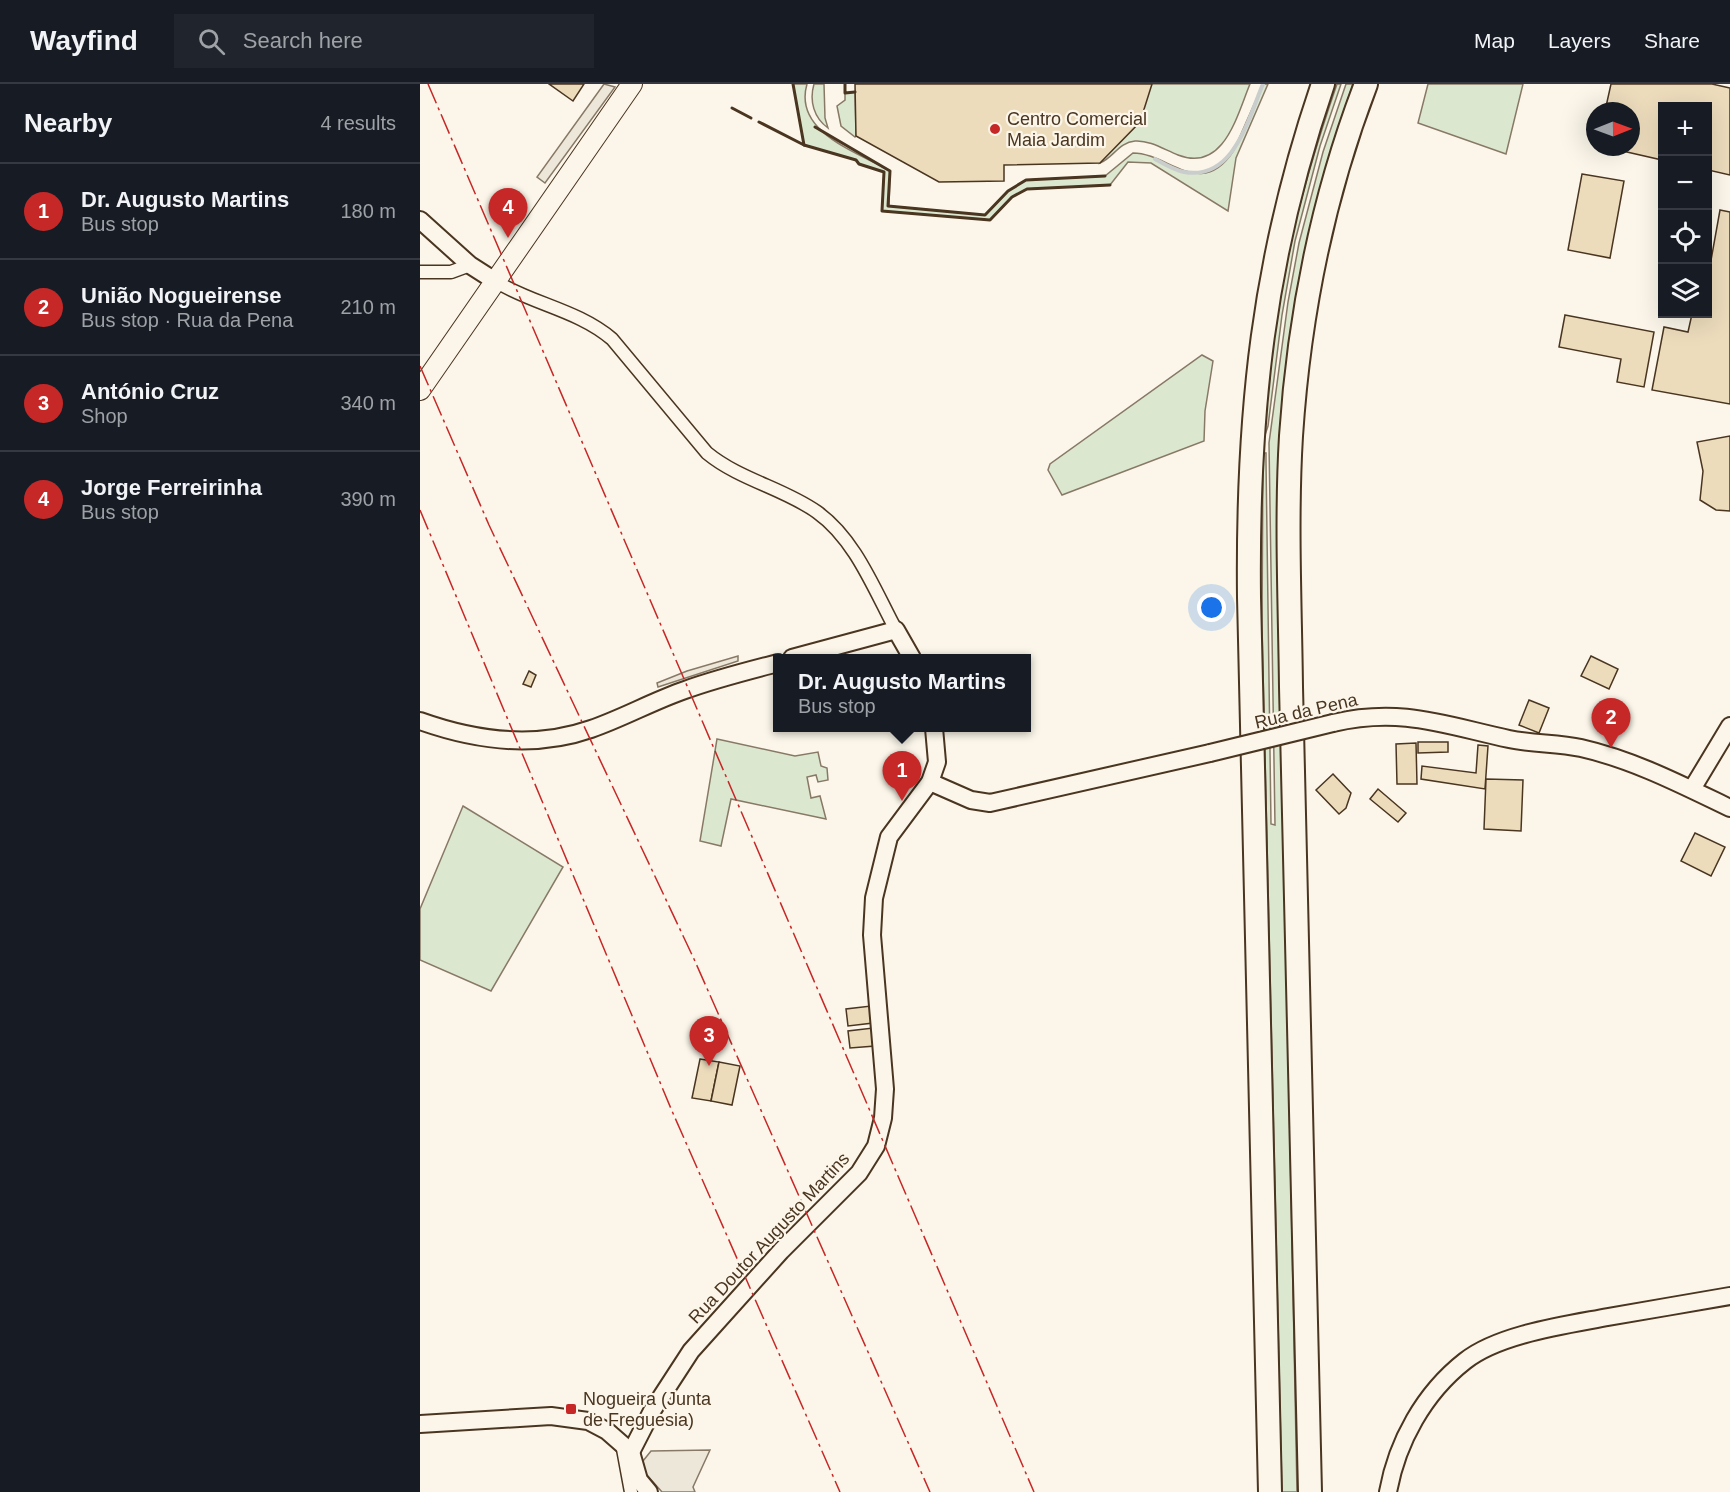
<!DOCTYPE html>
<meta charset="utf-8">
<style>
body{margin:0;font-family:Arial,sans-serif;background:#20242c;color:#f1f3f6}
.controls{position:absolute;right:18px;top:18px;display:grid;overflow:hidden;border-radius:0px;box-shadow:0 6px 24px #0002}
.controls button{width:54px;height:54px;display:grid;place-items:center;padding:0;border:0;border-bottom:2px solid #363941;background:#171b24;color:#f1f3f6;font:30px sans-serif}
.compass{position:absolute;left:1166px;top:18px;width:54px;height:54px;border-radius:50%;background:#171b24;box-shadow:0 6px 24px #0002;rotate:89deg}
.you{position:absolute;left:792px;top:524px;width:21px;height:21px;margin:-15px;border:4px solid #fff;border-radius:50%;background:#1a73e8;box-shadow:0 0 0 9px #1a73e833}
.badge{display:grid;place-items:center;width:39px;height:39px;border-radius:50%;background:#c62828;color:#fff;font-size:20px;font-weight:700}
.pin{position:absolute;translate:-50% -50px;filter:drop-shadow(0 2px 3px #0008)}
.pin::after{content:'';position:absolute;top:32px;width:21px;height:18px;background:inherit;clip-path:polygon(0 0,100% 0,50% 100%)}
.popup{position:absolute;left:353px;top:570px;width:258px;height:78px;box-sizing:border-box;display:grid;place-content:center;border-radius:0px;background:#171b24;filter:drop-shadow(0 2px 4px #0005);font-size:20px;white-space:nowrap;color:#9ea1a6}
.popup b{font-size:22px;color:#f1f3f6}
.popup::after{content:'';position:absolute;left:50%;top:100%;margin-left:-12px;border:12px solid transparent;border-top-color:#171b24}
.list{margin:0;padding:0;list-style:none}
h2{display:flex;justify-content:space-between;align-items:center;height:78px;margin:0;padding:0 24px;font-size:26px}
h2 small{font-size:20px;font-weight:400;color:#9ea1a6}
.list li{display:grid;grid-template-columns:39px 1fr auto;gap:18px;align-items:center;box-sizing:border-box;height:96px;padding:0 24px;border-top:2px solid #363941}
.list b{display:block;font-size:22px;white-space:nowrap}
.list p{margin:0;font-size:20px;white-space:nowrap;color:#9ea1a6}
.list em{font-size:20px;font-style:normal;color:#9ea1a6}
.icon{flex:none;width:33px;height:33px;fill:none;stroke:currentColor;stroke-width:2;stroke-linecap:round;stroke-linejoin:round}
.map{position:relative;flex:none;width:1310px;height:1408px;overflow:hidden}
header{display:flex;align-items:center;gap:36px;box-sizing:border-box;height:84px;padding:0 30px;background:#171b24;border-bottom:2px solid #363941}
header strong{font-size:28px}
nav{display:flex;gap:33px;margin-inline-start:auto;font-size:21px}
.search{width:420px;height:54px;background:#20242c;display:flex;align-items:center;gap:15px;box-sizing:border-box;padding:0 21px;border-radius:0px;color:#9ea1a6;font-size:22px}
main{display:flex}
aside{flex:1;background:#171b24}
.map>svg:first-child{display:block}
</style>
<header>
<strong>Wayfind</strong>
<div class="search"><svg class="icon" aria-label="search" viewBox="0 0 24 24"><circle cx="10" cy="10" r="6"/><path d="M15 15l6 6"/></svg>Search here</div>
<nav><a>Map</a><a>Layers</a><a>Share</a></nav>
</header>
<main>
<aside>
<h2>Nearby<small>4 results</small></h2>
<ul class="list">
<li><span class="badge">1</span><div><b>Dr. Augusto Martins</b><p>Bus stop</p></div><em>180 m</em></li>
<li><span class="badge">2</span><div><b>União Nogueirense</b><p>Bus stop · Rua da Pena</p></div><em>210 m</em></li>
<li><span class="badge">3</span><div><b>António Cruz</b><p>Shop</p></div><em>340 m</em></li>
<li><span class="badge">4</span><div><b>Jorge Ferreirinha</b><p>Bus stop</p></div><em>390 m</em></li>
</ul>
</aside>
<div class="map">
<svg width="1310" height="1408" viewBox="0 0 1310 1408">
<rect width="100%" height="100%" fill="#fbf6e9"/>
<g fill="#dce7d0" stroke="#887966" stroke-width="1.5">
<path d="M373,0H387C373,48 437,68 470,87L469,122L565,131L588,107L606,96L685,92L713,69C749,69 781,117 814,66L843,0H848L816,74L808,127L731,79L708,78L690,101L607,105L592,113L570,136L462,127L464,88L439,80L436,76L384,61Z"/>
<path d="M394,0H404L405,34L408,44C394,34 389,17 394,0Z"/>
<path d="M732,0H830C817,31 804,89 758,71C745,66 730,56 715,57C699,58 693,74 680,79Z"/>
<path d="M917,0H921L900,62L875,157L862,231L848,342L844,354C847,233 878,113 917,0Z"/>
<path d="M926,0H933C903,87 879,174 868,266C862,313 860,360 857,407L877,1408H862L842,542L843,369H846V378L851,740L855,741L849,359L868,218L879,159L903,68Z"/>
<path d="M1008,0H1103L1086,70L998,39Z"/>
<path d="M435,8L436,52L435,53L421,42L417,22L425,16V9Z"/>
<path d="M782,271L793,277L785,327L784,357L642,411L628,386L630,380Z"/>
<path d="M297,655L375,672L398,668L401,682L407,684L408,696L398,698L396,691L387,693L391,714L400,712L406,735L311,715L301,762L280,757Z"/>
<path d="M43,722L143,783L71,907L0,876V825Z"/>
</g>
<g fill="#ede7d9" stroke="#887966" stroke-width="1.5">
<path d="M184,0L195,3L125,99L117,93Z"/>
<path d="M318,572V577L238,603L237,599L267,587Z"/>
<path d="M290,1366L273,1403L275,1408H242L225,1389L223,1377L231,1367Z"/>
</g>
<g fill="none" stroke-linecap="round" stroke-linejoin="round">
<path stroke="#c9cecd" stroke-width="4" d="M735,75C744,80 754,86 764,88C814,97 828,35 843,0"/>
</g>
<g fill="#ecdcbc" stroke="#4a3520" stroke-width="1.5">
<path d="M129,0H164L153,17Z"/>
<path d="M435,0H732L720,38L680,79L584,81V97L519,98L436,52Z"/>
<path d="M1191,0H1292L1310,4V91L1288,86V22H1242V76L1185,63H1211V27H1185Z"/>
<path d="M1162,90L1204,97L1190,174L1148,166Z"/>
<path d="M1300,126L1310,128V320L1232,306L1244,243L1268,248L1272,230H1288V193Z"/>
<path d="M1145,231L1234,248L1224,303L1197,298L1201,275L1139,263Z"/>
<path d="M1310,352V427L1296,426L1280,416L1283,387L1277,358Z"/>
<path d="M1171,572L1198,585L1189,605L1161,592Z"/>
<path d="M109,587L116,591L111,603L103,600Z"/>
<path d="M1109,616L1129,624L1119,649L1099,641Z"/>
<path d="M998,658H1028V668L998,669Z"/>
<path d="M996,659L997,700H977L976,660Z"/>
<path d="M1058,661L1068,662L1065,705L1001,695L1002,682L1056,689Z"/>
<path d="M913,690L931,709L926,724L919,730L896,706Z"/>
<path d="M1066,695L1103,696L1101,747L1064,745Z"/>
<path d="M958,705L986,729L978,738L950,715Z"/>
<path d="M1275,749L1305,763L1291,792L1261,777Z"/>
<path d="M451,922L453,939L428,942L426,925Z"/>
<path d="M453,944L455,962L430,964L428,947Z"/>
<path d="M280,975L299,978L291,1017L272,1014Z"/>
<path d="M299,978L320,982L312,1021L291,1017Z"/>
</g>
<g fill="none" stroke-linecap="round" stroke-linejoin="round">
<defs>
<g id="street">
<path d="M0,188H31L50,181"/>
<path d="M75,197C112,220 158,226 192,255L287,369C320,396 363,404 397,428C435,455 454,505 476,546"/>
<path d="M203,1365L211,1408"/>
</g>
<g id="secondary">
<path d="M0,136L50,181L75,197"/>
<path d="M372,574L476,546L492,574"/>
<path d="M0,637C56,657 114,665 171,645C203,634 233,617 265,606C295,595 327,587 358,579"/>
<path d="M913,639C981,623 1024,641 1089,655C1113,660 1138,659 1161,664C1214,676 1262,701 1310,724"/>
<path d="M510,698L551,716L570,719L790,669"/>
<path d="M1272,705L1310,642"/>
<path d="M0,1340L131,1332L168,1337L187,1347L211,1368L219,1396L229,1408"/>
<path d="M211,1368L232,1327L271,1267L361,1167L439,1089L456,1062L463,1034L465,1005L452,851L454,814L469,753L510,698L517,678L514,644"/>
<path d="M968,1408C977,1358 1004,1309 1045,1277C1079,1250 1146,1241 1188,1233C1229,1226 1269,1219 1310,1212"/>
</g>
<path id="primary" d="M0,306L212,0"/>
<g id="highway">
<path d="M850,1408L829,513C827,329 843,175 903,0"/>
<path d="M890,1408L871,603C870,519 866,435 871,352C879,232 903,112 946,0"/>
</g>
</defs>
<use href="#street" stroke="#4a3520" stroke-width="15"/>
<use href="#secondary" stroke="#4a3520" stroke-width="20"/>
<use href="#primary" stroke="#4a3520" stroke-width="22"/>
<use href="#highway" stroke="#4a3520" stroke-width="26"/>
<use href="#street" stroke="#fbf6e9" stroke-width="12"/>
<use href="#secondary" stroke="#fbf6e9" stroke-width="16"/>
<use href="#primary" stroke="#fbf6e9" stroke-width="20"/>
<use href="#highway" stroke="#fbf6e9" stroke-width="22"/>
<defs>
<path id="secondary-bridge" d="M790,669L913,639"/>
</defs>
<use href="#secondary-bridge" stroke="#4a3520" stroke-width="20" stroke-linecap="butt"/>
<use href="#secondary-bridge" stroke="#fbf6e9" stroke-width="16"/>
<g stroke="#4a3520" stroke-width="3">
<path d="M373,0L384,61L436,76L439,80L464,88L462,127L570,136L592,113L607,105L690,101"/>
<path d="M425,0V9L435,8"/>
<path d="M312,24L331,34"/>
<path d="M339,38L384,61"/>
<path d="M395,43L470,87L468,122L565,131L588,107L606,96L685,92"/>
</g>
<g stroke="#c62828" stroke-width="1.5" stroke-dasharray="21 4.5 3 4.5" stroke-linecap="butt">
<path d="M8,0L614,1408"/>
<path d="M0,282L69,441L274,875L510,1408"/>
<path d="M0,426L252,1027L420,1408"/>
</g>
</g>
<g fill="#c62828" stroke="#fbf6e9" stroke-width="2">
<circle cx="575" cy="45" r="6"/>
<rect x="145" y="1319" width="12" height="12" rx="3"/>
</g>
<g text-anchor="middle" stroke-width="4.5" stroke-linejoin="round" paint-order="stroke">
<g font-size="18" fill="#4a3520" stroke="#fbf6e9" text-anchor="start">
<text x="587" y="41">Centro Comercial<tspan x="587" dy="21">Maia Jardim</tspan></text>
<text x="163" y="1321">Nogueira (Junta<tspan x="163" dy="21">de Freguesia)</tspan></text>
</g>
<g font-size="18" fill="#4a3520" stroke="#fbf6e9">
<text transform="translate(886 627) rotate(-13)" y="6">Rua da Pena</text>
<text transform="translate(349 1154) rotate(-47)" y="6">Rua Doutor Augusto Martins</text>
</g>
</g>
</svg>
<div class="controls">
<button>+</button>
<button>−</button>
<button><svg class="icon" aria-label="locate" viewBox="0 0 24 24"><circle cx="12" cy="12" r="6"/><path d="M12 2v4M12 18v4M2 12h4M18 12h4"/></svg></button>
<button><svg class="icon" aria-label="layers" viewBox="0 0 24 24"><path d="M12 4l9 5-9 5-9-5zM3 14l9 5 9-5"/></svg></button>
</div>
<svg class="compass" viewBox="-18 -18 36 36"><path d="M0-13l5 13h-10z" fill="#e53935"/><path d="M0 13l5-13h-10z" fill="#9ea1a6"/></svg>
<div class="you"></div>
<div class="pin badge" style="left:482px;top:717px">1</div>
<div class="popup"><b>Dr. Augusto Martins</b>Bus stop</div>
<div class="pin badge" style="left:1191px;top:664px">2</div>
<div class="pin badge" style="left:289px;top:982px">3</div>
<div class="pin badge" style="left:88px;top:154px">4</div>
</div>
</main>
